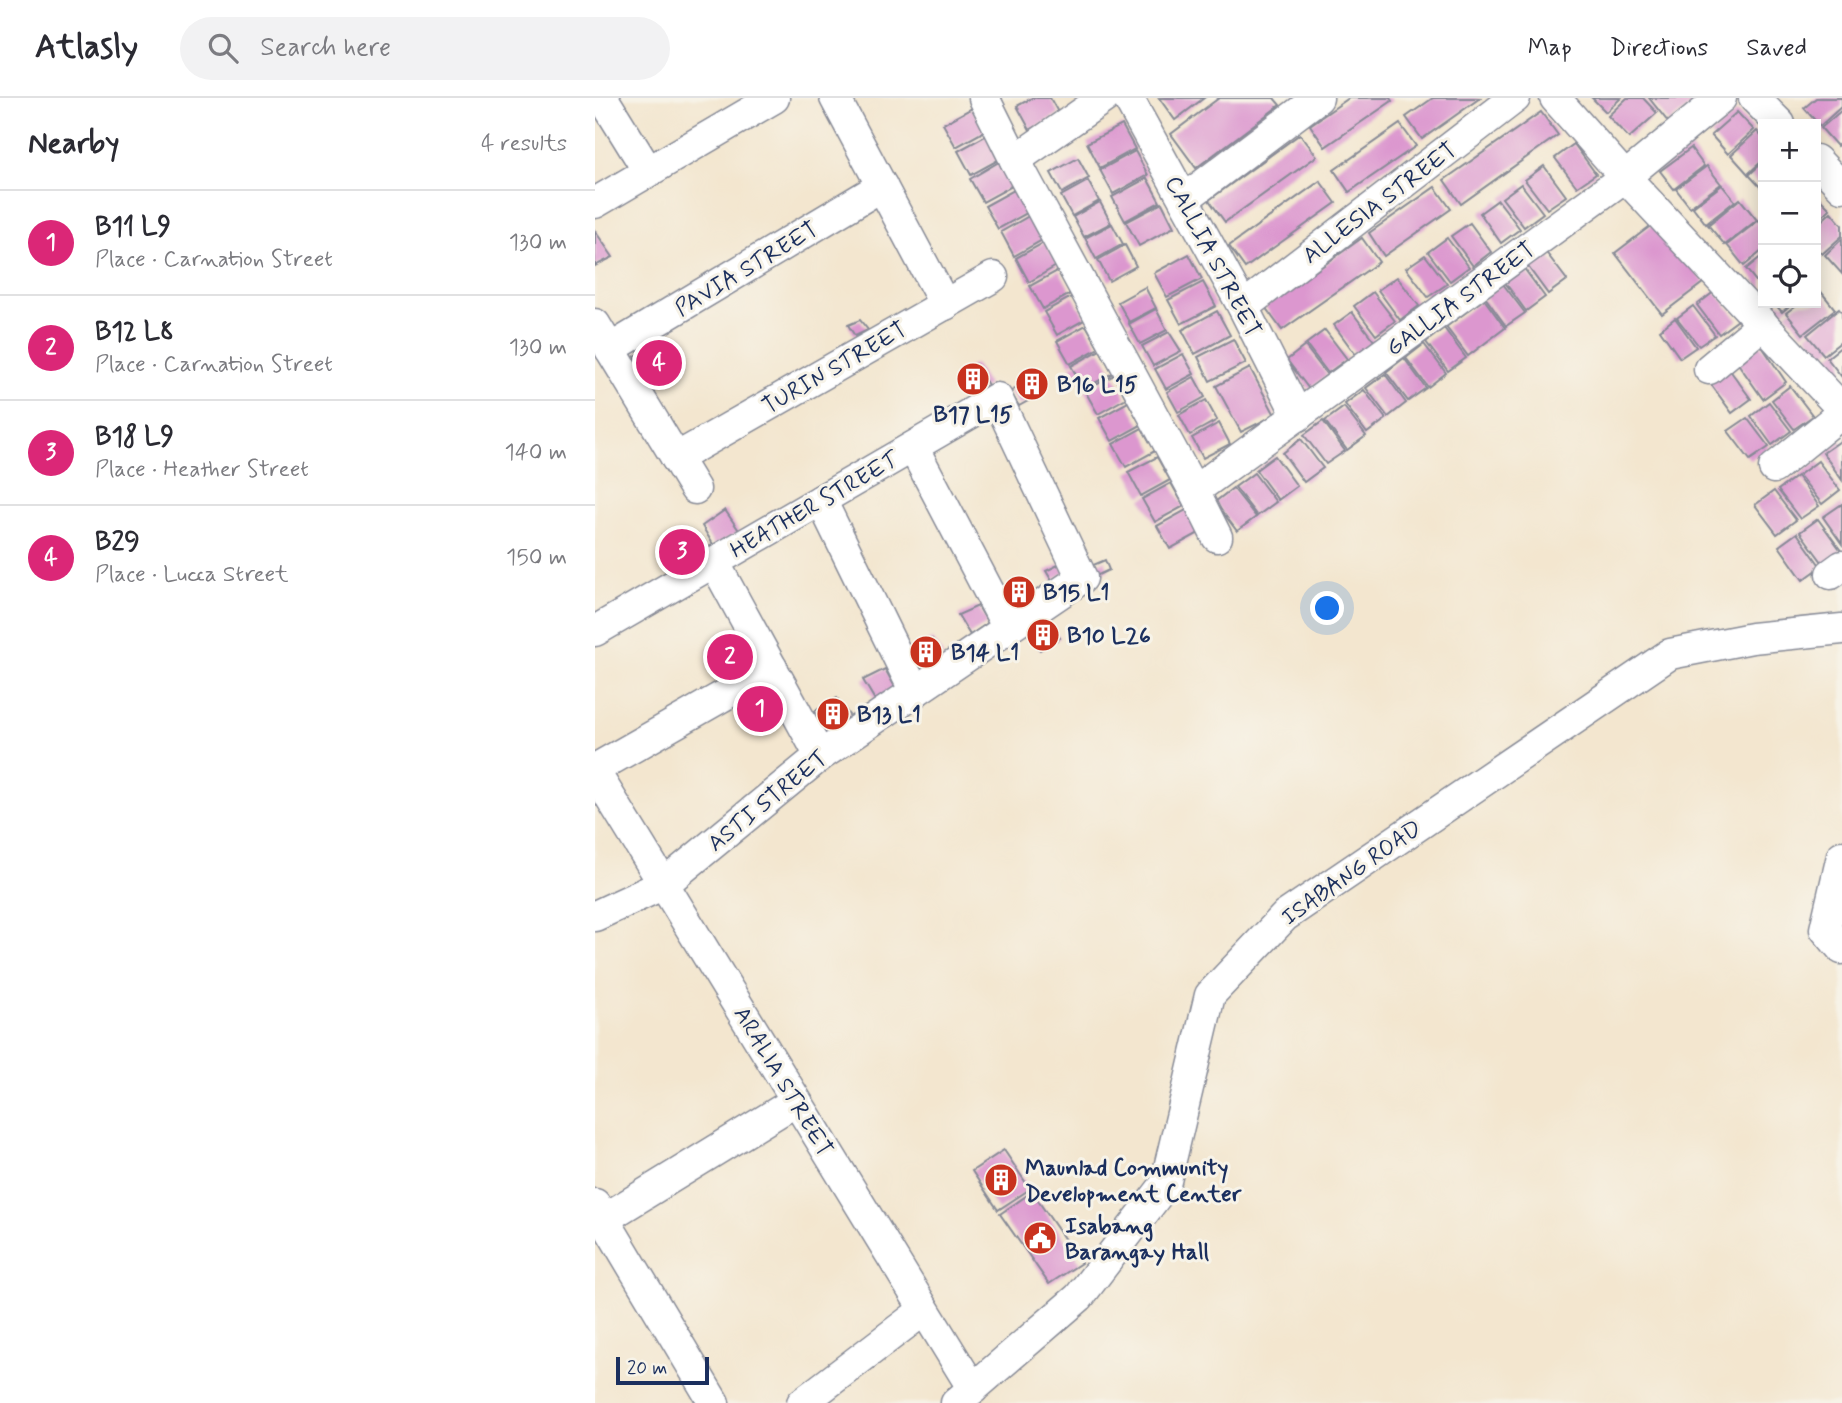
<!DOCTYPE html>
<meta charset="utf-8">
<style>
body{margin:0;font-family:Mynerve,sans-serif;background:#f2f2f3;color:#2b2b33}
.controls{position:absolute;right:21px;top:21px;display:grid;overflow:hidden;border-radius:0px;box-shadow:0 4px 18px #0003}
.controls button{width:63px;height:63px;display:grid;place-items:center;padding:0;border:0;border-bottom:2px solid #e1e1e2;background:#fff;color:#2b2b33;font:35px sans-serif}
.scale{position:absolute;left:21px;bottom:18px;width:93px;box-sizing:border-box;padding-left:7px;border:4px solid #1b2f5e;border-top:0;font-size:19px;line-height:24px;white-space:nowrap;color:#1b2f5e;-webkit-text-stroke:5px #f7f3e8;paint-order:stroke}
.you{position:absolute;left:733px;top:511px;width:24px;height:24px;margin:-18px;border:5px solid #fff;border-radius:50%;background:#1a73e8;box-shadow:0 0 0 10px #1a73e833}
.badge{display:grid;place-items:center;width:46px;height:46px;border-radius:50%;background:#db2777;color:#fff;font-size:23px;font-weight:700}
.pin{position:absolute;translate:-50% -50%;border:4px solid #fff;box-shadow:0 2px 7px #0006}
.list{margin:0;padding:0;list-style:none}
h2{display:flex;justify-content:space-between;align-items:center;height:91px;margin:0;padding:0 28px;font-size:30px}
h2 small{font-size:23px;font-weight:400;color:#7c7c81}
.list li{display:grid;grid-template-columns:46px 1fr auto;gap:21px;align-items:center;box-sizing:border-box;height:105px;padding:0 28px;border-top:2px solid #e1e1e2}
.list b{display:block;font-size:26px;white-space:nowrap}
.list p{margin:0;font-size:23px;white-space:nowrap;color:#7c7c81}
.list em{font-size:23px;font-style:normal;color:#7c7c81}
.icon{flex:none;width:38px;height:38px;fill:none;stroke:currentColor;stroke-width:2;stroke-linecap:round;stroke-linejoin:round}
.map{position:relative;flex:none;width:1247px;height:1305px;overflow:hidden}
header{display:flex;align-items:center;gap:42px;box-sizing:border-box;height:98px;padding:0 35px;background:#fff;border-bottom:2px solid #e1e1e2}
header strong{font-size:33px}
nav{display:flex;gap:38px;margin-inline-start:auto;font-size:24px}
.search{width:490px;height:63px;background:#f2f2f3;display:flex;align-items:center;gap:18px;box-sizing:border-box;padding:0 24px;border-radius:38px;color:#7c7c81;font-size:26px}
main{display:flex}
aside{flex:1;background:#fff}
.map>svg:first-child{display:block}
</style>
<header>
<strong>Atlasly</strong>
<div class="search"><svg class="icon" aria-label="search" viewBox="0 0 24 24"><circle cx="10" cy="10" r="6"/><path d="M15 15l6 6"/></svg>Search here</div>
<nav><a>Map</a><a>Directions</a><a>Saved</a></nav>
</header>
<main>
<aside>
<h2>Nearby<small>4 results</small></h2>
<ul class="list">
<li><span class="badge">1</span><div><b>B11 L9</b><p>Place · Carnation Street</p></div><em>130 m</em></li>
<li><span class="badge">2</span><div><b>B12 L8</b><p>Place · Carnation Street</p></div><em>130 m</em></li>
<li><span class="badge">3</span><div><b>B18 L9</b><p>Place · Heather Street</p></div><em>140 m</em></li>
<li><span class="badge">4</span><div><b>B29</b><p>Place · Lucca Street</p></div><em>150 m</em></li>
</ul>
</aside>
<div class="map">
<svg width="1247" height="1305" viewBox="0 0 1247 1305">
<rect width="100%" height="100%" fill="#f7f3e8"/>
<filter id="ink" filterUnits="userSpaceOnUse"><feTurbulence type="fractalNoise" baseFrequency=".0143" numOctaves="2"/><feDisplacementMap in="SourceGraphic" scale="14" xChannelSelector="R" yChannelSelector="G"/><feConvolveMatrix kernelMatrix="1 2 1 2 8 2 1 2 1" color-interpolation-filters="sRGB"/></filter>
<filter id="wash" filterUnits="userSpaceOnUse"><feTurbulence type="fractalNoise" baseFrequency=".00686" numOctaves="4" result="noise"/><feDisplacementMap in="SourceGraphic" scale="28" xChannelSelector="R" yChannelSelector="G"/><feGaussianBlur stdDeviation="1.57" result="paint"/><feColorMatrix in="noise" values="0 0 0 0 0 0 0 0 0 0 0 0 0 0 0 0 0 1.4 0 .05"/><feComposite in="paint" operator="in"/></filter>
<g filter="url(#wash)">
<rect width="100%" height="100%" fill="#f3e6cf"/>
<g id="blocks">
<g fill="#dc97cf">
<path d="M437,0H455L464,16L435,32L422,8Z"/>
<path d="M564,0H609L580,22Z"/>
<path d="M624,0H679L685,7L601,70L576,36Z"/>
<path d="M754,0H795L797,3L730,49L715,27Z"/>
<path d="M838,0H885L827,41L811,19Z"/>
<path d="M997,0H1026L1011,14Z"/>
<path d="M1032,0H1048L1062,15L1034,40L1013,18Z"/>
<path d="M1054,0H1105L1074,25Z"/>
<path d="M1221,0H1247V8L1225,28L1209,10Z"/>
<path d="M377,10L390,33L361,49L348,26Z"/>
<path d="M1247,12V43L1242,48L1226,30Z"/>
<path d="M946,14L963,37L866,106L849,82Z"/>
<path d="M1142,14L1159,32L1133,56L1116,37Z"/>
<path d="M805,26L821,48L754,94L739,72Z"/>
<path d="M527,27L540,51L505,70L492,45Z"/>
<path d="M1162,33L1168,40V62L1153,76L1136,57Z"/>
<path d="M705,36L722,58L630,124L614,102Z"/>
<path d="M392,37L405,61L376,77L363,53Z"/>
<path d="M979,46L1001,76L982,89L960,60Z"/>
<path d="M1096,50L1109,68L1079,91L1065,73Z"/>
<path d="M540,53L553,77L518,96L505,72Z"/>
<path d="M483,60L494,80L467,95L456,75Z"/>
<path d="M404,64L417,88L388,104L375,81Z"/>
<path d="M1168,64V92L1154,77Z"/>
<path d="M949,68L971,98L952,111L930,82Z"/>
<path d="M1112,68L1126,86L1095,109L1081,91Z"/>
<path d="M552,80L565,104L530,123L517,99Z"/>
<path d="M493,83L504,103L477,118L466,98Z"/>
<path d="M725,83L741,105L650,170L634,148Z"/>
<path d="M926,86L948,115L929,129L907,100Z"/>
<path d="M1127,87L1140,103L1111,126L1098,109Z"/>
<path d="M840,89L856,111L789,158L774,135Z"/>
<path d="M419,92L432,115L403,131L390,108Z"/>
<path d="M1221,97L1235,111L1221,124Z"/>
<path d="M1145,101L1162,122L1130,147L1113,127Z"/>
<path d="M903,102L925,131L906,145L885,115Z"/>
<path d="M505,104L516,125L489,139L478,119Z"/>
<path d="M567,105L579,129L544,148L531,124Z"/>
<path d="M1236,114L1247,127V138L1227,156L1221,150V128Z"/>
<path d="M434,118L447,142L419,158L406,134Z"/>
<path d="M1164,122L1168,128V152L1149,168L1132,147Z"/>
<path d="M1062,123L1109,184L1067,216L1020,155Z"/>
<path d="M875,125L896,154L878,168L856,138Z"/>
<path d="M517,126L528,146L501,161L490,140Z"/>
<path d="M0,133L18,159L0,168Z"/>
<path d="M767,140L784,164L687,232L670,209Z"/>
<path d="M852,140L874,169L855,183L833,154Z"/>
<path d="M1247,141V176L1230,157Z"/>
<path d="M450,144L463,167L434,184L421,160Z"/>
<path d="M530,147L541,168L514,183L503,162Z"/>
<path d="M950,153L972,182L953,196L931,166Z"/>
<path d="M594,156L607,181L572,199L559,175Z"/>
<path d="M830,157L852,186L833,199L811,170Z"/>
<path d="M1168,157V192L1151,171Z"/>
<path d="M928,169L950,199L931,213L909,183Z"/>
<path d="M464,172L477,195L448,211L435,188Z"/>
<path d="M802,179L824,208L805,222L783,192Z"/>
<path d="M608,184L621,208L586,226L573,202Z"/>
<path d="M908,186L930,215L911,228L890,199Z"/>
<path d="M550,189L561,210L534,224L523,204Z"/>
<path d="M1223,190L1240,211L1208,236L1191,215L1204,205H1221V191Z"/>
<path d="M1120,193L1143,222L1124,236L1102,207Z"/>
<path d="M778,194L800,223L781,237L759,208Z"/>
<path d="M478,198L491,221L462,237L449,214Z"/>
<path d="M889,201L910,230L873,258L851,229Z"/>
<path d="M1179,205H1198L1187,214Z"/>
<path d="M1098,208L1120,237L1104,248L1082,220Z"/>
<path d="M561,211L572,232L545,246L534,226Z"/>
<path d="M1244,211L1247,215V243L1229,257L1212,237Z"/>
<path d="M622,213L635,237L600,256L587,232Z"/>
<path d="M757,214L779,243L761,257L739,227Z"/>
<path d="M1080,220L1101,249L1085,260L1065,232Z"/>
<path d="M265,222L273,232L260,238L253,227Z"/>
<path d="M491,227L504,250L475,266L462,243Z"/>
<path d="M849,230L871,260L853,273L831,244Z"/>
<path d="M730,232L752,261L733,275L711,246Z"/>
<path d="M574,234L586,253L558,268L547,248Z"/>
<path d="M638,241L651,265L615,283L603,259Z"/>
<path d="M68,242L88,272L58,289L40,258Z"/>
<path d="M829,246L851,275L833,289L811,260Z"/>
<path d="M1166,247L1191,284L1168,301L1142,264Z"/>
<path d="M710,248L732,277L714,291L692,262Z"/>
<path d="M1247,248V279L1232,260Z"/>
<path d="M505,252L518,275L489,291L476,268Z"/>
<path d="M588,256L599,276L571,291L560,271Z"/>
<path d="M809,260L831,290L813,303L791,274Z"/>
<path d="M380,266L393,287L378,295L364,274Z"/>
<path d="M655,270L680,317L646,334L621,288Z"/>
<path d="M1134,271L1156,301L1137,315L1115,285Z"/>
<path d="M790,276L811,305L793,319L771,290Z"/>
<path d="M519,277L531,300L503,316L490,293Z"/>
<path d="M441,278L449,294L424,308L415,294Z"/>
<path d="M599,279L610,299L583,314L572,294Z"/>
<path d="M1195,288L1218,318L1199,331L1177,302Z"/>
<path d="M769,292L791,321L772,335L750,306Z"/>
<path d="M611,302L622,322L595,337L584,317Z"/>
<path d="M533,304L546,327L517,343L504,320Z"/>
<path d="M1174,304L1196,333L1177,347L1156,318Z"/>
<path d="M749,309L771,338L752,352L730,323Z"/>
<path d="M1152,320L1174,349L1155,362L1133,333Z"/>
<path d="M728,323L750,353L731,366L709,337Z"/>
<path d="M624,325L635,346L608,360L597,340Z"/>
<path d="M547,330L560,353L531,369L518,346Z"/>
<path d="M706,341L728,370L709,384L688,355Z"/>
<path d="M1247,342V382L1228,355Z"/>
<path d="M680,358L702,388L683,402L661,372Z"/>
<path d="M562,359L575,382L546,398L533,374Z"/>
<path d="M1223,363L1245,392L1227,406L1204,377Z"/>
<path d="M659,375L681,404L662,418L640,389Z"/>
<path d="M1202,378L1224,408L1205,421L1183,392Z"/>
<path d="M576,385L589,408L560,424L547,401Z"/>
<path d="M638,390L661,419L642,433L620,404Z"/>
<path d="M1179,393L1201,422L1182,436L1160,407Z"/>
<path d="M1247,406V446L1228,419Z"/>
<path d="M130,412L145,434L119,448L107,428Z"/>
<path d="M591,412L604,435L575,451L562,428Z"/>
<path d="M1223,421L1247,454L1230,468L1205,434Z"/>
<path d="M1202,435L1226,469L1208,482L1184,448Z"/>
<path d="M92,437L105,456L81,471L70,452Z"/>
<path d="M510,462L514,472L501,478L496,468Z"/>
<path d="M465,466L470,474L457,483L451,473Z"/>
<path d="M430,482L438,495L419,508L411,492Z"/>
<path d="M383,508L393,525L375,537L363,517Z"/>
<path d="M451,523L465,540L445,552L432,535Z"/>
<path d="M143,539L158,566L127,582L112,552Z"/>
<path d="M337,541L348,557L325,570L316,551Z"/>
<path d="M290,571L300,589L280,602L268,582Z"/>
<path d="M171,588L187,616L159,632L142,605Z"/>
<path d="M242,600L256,620L231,635L220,613Z"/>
<path d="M409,1052L435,1091L403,1112L377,1073Z"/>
<path d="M437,1094L486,1165L454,1186L405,1116Z"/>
</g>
</g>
</g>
<g filter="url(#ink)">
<use href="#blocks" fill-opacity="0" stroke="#878a96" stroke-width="2"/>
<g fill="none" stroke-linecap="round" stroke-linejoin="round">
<defs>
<g id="minor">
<path d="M8,0L53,73"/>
<path d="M240,0L350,207"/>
<path d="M389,0L420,62L599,393L622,439"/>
<path d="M533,0L648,209L703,318"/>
<path d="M960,0L1030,79L1247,311"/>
<path d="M1159,0L1185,26"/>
<path d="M420,62L509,0"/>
<path d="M1221,62L1247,89"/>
<path d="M589,101L723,0"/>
<path d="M0,105L179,0"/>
<path d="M648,209L920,0"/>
<path d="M0,226L100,391"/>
<path d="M15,251L287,88"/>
<path d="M1114,271L1168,226"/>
<path d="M318,349L413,530"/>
<path d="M81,360L398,179"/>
<path d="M1179,370L1247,315"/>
<path d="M599,393L1030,79L1126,0"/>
<path d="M226,402L320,594"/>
<path d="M119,464L225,658"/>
<path d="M1236,476L1247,468"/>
<path d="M0,533L402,300L487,480L225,658L69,786L0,818"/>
<path d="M0,671L177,570"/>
<path d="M0,674L378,1291"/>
<path d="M1247,758L1230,831L1247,851"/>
<path d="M0,1106L119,1305"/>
<path d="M9,1121L201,1003"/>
<path d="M207,1305L329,1212"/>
<path d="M361,1305L484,1199L570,1087L615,897L690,818L1075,556L1157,540L1247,531"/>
</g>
</defs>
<use href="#minor" stroke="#878a96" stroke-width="33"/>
<use href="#minor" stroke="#fff" stroke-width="30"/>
</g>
</g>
<defs>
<symbol id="building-disc" viewBox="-11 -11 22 22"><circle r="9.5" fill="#c8321e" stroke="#f7f3e8"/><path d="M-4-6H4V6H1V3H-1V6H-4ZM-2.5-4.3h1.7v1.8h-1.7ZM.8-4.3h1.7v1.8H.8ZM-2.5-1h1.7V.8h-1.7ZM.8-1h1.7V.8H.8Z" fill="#fff"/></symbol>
<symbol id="civic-disc" viewBox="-11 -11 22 22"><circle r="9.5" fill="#c8321e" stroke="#f7f3e8"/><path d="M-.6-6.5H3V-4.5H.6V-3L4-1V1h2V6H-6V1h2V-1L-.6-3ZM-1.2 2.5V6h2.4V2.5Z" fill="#fff"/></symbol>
</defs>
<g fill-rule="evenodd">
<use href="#building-disc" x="359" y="262" width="38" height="38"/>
<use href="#building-disc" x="418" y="267" width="38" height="38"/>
<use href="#building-disc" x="405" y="475" width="38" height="38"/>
<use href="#building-disc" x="429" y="518" width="38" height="38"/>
<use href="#building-disc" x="312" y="535" width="38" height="38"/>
<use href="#building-disc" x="219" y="597" width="38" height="38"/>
<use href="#building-disc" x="387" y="1063" width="38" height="38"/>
<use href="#civic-disc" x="426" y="1121" width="38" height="38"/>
</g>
<g text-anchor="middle" stroke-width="6" stroke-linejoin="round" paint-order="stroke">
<g font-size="23" fill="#1b2f5e" stroke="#f7f3e8">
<text transform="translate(784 104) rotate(-37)" y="8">ALLESIA STREET</text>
<text transform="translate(619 158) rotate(62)" y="8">CALLIA STREET</text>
<text transform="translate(151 170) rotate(-31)" y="8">PAVIA STREET</text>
<text transform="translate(865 200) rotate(-36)" y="8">GALLIA STREET</text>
<text transform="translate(239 269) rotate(-30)" y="8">TURIN STREET</text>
<text transform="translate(219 406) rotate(-30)" y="8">HEATHER STREET</text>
<text transform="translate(172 702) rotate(-39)" y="8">ASTI STREET</text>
<text transform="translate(756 774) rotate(-35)" y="8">ISABANG ROAD</text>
<text transform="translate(189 983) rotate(59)" y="8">ARALIA STREET</text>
</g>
<g font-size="23" font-weight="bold" fill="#1b2f5e" stroke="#f7f3e8" text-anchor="start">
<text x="462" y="294">B16 L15</text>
<text x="378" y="324" text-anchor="middle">B17 L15</text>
<text x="448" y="502">B15 L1</text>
<text x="472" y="545">B10 L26</text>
<text x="356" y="562">B14 L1</text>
<text x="262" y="624">B13 L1</text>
<text x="430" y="1077">Maunlad Community<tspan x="430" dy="26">Development Center</tspan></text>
<text x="470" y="1135">Isabang<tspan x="470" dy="26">Barangay Hall</tspan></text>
</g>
</g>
</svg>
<div class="controls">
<button>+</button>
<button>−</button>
<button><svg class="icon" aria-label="locate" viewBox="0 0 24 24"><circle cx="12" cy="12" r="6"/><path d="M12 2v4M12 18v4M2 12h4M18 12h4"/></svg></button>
</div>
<div class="scale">20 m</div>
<div class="you"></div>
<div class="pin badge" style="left:165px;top:611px">1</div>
<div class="pin badge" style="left:135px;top:559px">2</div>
<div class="pin badge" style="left:87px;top:454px">3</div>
<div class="pin badge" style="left:64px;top:265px">4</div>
</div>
</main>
